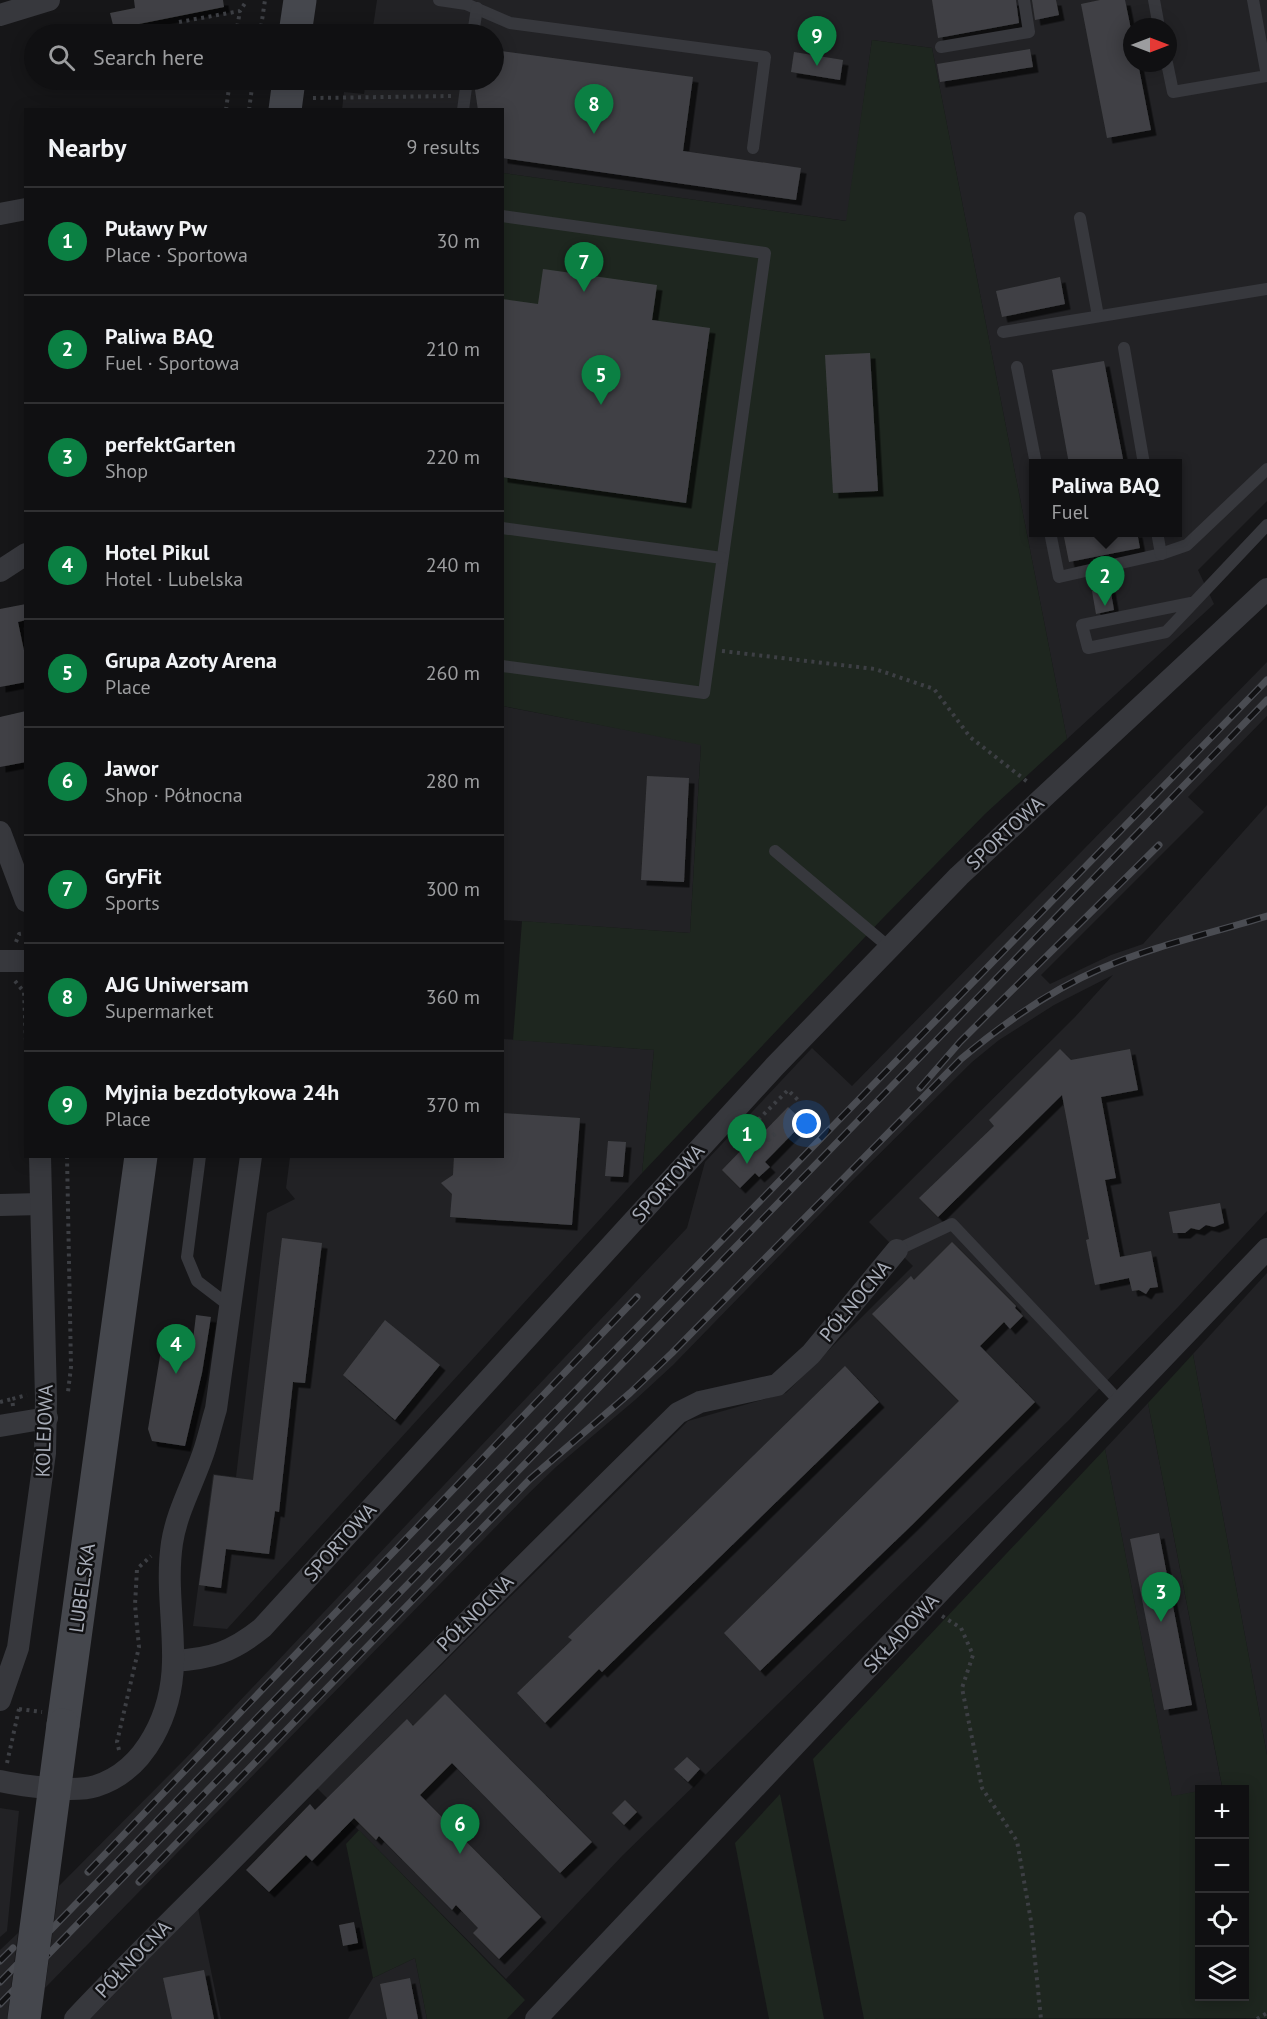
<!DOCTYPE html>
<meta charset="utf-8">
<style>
body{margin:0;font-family:"PT Sans",sans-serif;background:#19191b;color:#f1f3f6}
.controls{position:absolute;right:18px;bottom:18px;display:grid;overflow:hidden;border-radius:0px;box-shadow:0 3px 15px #0003}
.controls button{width:54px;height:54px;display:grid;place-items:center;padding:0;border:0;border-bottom:2px solid #303032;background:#101012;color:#f1f3f6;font:30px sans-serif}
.compass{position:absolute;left:1123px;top:18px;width:54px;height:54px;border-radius:50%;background:#101012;box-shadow:0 3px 15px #0003;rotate:90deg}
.you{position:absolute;left:807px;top:1124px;width:21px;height:21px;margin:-15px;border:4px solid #fff;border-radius:50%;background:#1a73e8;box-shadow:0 0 0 9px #1a73e833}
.badge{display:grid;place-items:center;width:39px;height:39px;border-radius:50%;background:#0b8043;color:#fff;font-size:20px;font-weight:700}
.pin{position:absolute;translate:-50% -50px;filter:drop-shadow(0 2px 3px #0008)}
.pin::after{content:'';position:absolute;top:32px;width:21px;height:18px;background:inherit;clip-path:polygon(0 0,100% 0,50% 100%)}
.popup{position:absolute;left:1029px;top:459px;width:153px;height:78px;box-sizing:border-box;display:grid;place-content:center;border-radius:0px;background:#101012;filter:drop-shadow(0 2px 4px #0005);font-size:20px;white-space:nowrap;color:#9c9d9f}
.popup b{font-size:22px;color:#f1f3f6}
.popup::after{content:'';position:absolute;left:50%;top:100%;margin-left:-12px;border:12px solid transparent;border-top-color:#101012}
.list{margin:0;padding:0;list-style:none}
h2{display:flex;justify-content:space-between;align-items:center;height:78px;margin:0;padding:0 24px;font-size:26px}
h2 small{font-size:20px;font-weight:400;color:#9c9d9f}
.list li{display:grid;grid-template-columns:39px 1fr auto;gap:18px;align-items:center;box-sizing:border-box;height:108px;padding:0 24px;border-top:2px solid #303032}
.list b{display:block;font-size:22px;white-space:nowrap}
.list p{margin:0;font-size:20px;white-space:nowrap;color:#9c9d9f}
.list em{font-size:20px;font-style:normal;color:#9c9d9f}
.icon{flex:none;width:33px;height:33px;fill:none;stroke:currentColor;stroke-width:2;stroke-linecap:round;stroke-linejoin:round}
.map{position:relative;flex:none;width:1267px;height:2019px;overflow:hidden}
.search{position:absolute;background:#101012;box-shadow:0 3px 15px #0003;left:24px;top:24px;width:480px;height:66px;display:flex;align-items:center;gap:15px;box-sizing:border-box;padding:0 21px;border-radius:33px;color:#9c9d9f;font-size:22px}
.panel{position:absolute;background:#101012;box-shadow:0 3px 15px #0003;left:24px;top:108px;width:480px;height:1050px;border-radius:0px}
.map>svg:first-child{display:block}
</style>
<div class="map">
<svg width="1267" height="2019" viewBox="0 0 1267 2019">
<defs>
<filter id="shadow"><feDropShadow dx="5.5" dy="5.5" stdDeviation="0" flood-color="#0009"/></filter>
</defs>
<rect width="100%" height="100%" fill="#161618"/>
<g fill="#222225" fill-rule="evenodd">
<path d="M377,0H1267V501L1198,570L1214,604L1067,739L932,48L872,40L847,221L503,173L502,110H342L344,92L364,94L366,80H494V34H372ZM1132,27H1168V63H1132ZM1033,464H1177V532H1033Z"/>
<path d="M1267,662V716L1188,797L1204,812L1041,975L1050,984L1111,955L1143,944L1267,805V1211L1179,1306L1069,1420L622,1856L506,1979L317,1788L688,1421L786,1393L913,1266L869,1222L1074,1018L1113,975L1054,1005L999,1040L972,1062L856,1177L673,1365L635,1400L556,1467L526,1496L45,1988L59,1886L184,1760L687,1228L705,1162L812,1048L852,1086Z"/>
<path d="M502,706L701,744L690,933L503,920Z"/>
<path d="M503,1039L654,1050L642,1173L227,1629L193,1626L213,1474L236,1477L267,1213L295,1199L286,1188L290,1157L502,1156Z"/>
<path d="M1267,1273V1755L1193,1354Z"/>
<path d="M1148,1403L1222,1787L1200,1790L1199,1791L1172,1797L1105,1449Z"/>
<path d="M0,1808L19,1811L7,1931L0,1937Z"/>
<path d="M198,1908L221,2019H90Z"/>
<path d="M18,1933L7,2019H0V1950Z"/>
<path d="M415,1958L427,2019H348L373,1978Z"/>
</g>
<g fill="#1e261f">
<path d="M872,40L932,48L1067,739L985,814L882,919L642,1173L654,1050L513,1040L522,921L690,933L701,745L503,706V173L846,221Z"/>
<path d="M1193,1354L1267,1755V2018L864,2019L813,1759L1105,1449L1172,1796L1199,1791L1200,1996H1244V1790L1209,1789L1222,1786L1148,1403Z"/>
<path d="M780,1794L824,2019H769L735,1843Z"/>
<path d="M359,1830L525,2000L507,2019H427L415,1958L373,1978L346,1844Z"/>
</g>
<g fill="#404145" filter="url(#shadow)">
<path d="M134,0H223L224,7L114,29L110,13L135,8Z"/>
<path d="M932,0H1016L1019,23L938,38Z"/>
<path d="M1032,0H1056L1059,15L1035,20Z"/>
<path d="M1100,0H1125L1132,34V63H1138L1151,130L1107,138L1081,4Z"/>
<path d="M1030,49L1033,67L940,82L937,64Z"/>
<path d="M494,50L693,77L683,151L801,168L796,200L502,158V110H478L475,90L479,80H494Z"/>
<path d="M794,52L843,60L840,80L791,72Z"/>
<path d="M543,269L657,285L652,320L710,328L686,503L502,477V299L538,304Z"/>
<path d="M1060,277L1065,304L1002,317L996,291Z"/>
<path d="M870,353L878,491L833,493L825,355Z"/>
<path d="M1104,361L1124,464H1069L1052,370Z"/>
<path d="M1063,532H1137L1140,548L1069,562Z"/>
<path d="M1110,587L1114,610L1096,614L1092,591Z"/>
<path d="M26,604V620L18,622L26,660V682L0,687V609Z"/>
<path d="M26,711V762L0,767V717Z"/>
<path d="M647,776L689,778L684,882L641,880Z"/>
<path d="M1060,1049L1071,1060L1130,1049L1138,1090L1101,1097L1116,1178L1105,1180L1120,1257L1151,1251L1158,1287L1150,1288L1146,1294L1139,1290L1132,1291L1129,1278L1095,1285L1086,1240L1089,1239L1062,1095L938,1217L919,1198L994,1126L989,1120Z"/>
<path d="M788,1107L804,1122L765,1162L770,1167L759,1177L755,1173L740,1188L722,1170L752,1139L754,1142Z"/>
<path d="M502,1113L580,1118L572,1225L450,1217L452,1194L441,1183L453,1175L454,1156H502Z"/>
<path d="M608,1141L626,1142L623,1177L605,1176Z"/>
<path d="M1220,1203L1224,1223L1214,1227L1206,1225L1199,1230L1191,1228L1185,1233H1173L1169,1212Z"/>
<path d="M282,1238L322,1243L305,1383L293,1382L279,1512L275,1511L269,1554L226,1549L221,1588L199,1585L214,1475L253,1480Z"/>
<path d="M952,1242L1016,1306L1015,1308L1023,1316L1010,1329L1004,1322L980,1346L1035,1402L912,1525L760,1671L724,1633L959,1401L872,1314L911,1276L914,1280Z"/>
<path d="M196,1315L211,1317L202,1373L185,1446L152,1441L148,1429L162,1344L166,1343L167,1338L193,1340Z"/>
<path d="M385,1320L440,1365L395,1420L343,1375Z"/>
<path d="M845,1366L879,1402L602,1672L599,1669L545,1723L517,1693L572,1640L568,1637Z"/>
<path d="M1159,1533L1192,1705L1164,1710L1130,1539Z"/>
<path d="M445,1694L592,1842L560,1873L452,1763L420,1795L541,1917L499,1959L473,1933L478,1928L456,1905L452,1910L379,1836L376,1840L354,1818L312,1861L306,1855L269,1892L246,1870L310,1804L315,1810L407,1719L413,1726Z"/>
<path d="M687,1757L700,1769L688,1782L674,1769Z"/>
<path d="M625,1800L637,1812L624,1825L612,1813Z"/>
<path d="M354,1922L358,1943L343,1946L339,1925Z"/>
<path d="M204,1970L214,2019H172L163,1978Z"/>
<path d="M410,1978L418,2019H387L380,1984Z"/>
</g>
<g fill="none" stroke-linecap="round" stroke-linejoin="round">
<g stroke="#3d3f44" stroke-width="4" stroke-dasharray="3 4.5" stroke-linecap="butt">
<path d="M179,22L240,11L247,0"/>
<path d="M236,34L240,11"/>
<path d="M260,34L265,0"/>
<path d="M313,98L452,96"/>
<path d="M226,110L230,80"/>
<path d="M249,110L253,80"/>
<path d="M722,651L875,669L934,689L970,737L1029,783"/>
<path d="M16,942L19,934L26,933"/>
<path d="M15,981L24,992L26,1042"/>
<path d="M752,1123L769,1140L777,1131"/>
<path d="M753,1125L788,1090L798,1100"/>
<path d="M759,1146L767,1138"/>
<path d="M67,1156L71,1367L68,1392"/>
<path d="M0,1402L12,1399"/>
<path d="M13,1406L12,1399L27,1395"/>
<path d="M942,1616L961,1628L973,1655L962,1688L982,1788L1017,1841L1031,1921L1041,2019"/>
<path d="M19,1709L42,1712"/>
<path d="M119,1750L117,1742L139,1647L135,1605L137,1569L151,1556"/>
<path d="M7,1763L19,1709"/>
<path d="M1257,2019L1267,2013"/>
</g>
<g stroke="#37383d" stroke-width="12">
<path d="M439,0L466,4L510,23L765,57L753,148"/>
<path d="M1154,0L1159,27"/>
<path d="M473,34L477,8"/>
<path d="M941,47L1029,32L1024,0"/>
<path d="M1167,63L1173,92L1267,76L1253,0"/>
<path d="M463,110L467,80"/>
<path d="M502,216L765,253L704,693L502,666"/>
<path d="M1080,218L1098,316"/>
<path d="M1003,332L1267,289"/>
<path d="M1124,348L1144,464"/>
<path d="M1017,367L1036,464"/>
<path d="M502,528L722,558"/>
<path d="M1050,532L1059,577L1161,554L1187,545L1267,469"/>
<path d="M1157,532L1161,554"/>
<path d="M1191,603L1082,625L1088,648L1166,632L1267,525"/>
<path d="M775,851L890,948"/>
<path d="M200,1156L187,1257L197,1281L231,1307"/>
<path d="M897,1250L952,1224L1120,1402"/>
</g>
<g stroke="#37383d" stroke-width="22">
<path d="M0,15L49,0"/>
<path d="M0,214L26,209"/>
<path d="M0,571L26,554"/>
<path d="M0,832L26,901"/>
<path d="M0,961H26"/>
<path d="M0,1205L41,1204"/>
<path d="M0,1426L47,1418"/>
<path d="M173,1661C211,1659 232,1652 262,1628L775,1066L959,876L1267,589"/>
<path d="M0,1700L18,1648L45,1453L46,1399L40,1156"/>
<path d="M0,1781C22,1786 75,1793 96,1786C147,1770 172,1712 173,1662C174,1623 166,1583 172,1543C177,1510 195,1480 205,1448C209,1435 212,1422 216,1409L251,1156"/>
<path d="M75,2019C122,1969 172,1920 221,1871C372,1717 524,1564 678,1413L700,1402L777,1385L811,1354L897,1250"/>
<path d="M536,2019L1001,1527L1267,1249"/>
</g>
<g stroke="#45474d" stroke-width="33">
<path d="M295,34L300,0"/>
<path d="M285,110L289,80"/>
<path d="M63,1725L141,1156"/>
</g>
<defs>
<g id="rail">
<path d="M920,1088L960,1042L985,1017L1159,845"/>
<path d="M88,1872L637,1297"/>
<path d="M139,1882L530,1479L630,1393L672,1353L961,1059C1004,1023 1049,991 1100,969C1153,946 1212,933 1267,916"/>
<path d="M0,1961L13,1948"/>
<path d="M0,1982L1267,680"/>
<path d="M0,2004L1267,700"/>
</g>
</defs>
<use href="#rail" stroke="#4a4c52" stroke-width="7"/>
<use href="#rail" stroke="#111113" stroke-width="4.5" stroke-dasharray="14" stroke-linecap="butt"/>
<path stroke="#45474d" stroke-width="33" d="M24,2019L63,1725"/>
</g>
<g text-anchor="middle" stroke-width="5" stroke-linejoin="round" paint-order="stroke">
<g font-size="20" fill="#a8adb8" stroke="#111113">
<text transform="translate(1005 833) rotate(-43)" y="7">SPORTOWA</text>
<text transform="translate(668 1183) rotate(-48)" y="7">SPORTOWA</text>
<text transform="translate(855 1301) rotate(-50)" y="7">PÓŁNOCNA</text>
<text transform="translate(44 1431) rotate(-88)" y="7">KOLEJOWA</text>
<text transform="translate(340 1542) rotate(-48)" y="7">SPORTOWA</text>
<text transform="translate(82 1588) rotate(-82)" y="7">LUBELSKA</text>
<text transform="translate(475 1613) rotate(-45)" y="7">PÓŁNOCNA</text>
<text transform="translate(901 1633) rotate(-47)" y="7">SKŁADOWA</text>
<text transform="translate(133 1959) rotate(-46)" y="7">PÓŁNOCNA</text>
</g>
</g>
</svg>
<div class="controls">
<button>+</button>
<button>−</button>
<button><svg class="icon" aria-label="locate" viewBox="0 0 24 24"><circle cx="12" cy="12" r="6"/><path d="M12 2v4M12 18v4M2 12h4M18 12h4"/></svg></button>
<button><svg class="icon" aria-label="layers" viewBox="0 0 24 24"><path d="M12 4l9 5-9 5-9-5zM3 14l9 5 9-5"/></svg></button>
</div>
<svg class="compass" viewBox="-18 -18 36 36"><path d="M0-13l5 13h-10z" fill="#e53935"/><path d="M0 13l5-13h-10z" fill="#9c9d9f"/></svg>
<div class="you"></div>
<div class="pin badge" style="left:747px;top:1164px">1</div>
<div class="pin badge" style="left:1105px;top:606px">2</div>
<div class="popup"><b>Paliwa BAQ</b>Fuel</div>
<div class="pin badge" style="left:1161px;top:1622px">3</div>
<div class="pin badge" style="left:176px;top:1374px">4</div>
<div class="pin badge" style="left:601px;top:405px">5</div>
<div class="pin badge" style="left:460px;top:1854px">6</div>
<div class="pin badge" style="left:584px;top:292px">7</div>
<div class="pin badge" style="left:594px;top:134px">8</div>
<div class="pin badge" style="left:817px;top:66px">9</div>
<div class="search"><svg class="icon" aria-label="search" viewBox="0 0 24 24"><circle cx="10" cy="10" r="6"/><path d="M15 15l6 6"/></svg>Search here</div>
<section class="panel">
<h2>Nearby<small>9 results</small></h2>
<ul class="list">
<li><span class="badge">1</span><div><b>Puławy Pw</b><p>Place · Sportowa</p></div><em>30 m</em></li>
<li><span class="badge">2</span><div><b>Paliwa BAQ</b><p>Fuel · Sportowa</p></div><em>210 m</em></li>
<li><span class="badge">3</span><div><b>perfektGarten</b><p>Shop</p></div><em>220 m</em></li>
<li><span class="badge">4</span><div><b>Hotel Pikul</b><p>Hotel · Lubelska</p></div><em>240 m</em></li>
<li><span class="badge">5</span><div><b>Grupa Azoty Arena</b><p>Place</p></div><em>260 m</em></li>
<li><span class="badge">6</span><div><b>Jawor</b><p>Shop · Północna</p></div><em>280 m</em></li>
<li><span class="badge">7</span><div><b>GryFit</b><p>Sports</p></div><em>300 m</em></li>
<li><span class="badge">8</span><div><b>AJG Uniwersam</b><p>Supermarket</p></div><em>360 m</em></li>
<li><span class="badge">9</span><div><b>Myjnia bezdotykowa 24h</b><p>Place</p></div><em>370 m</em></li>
</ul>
</section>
</div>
